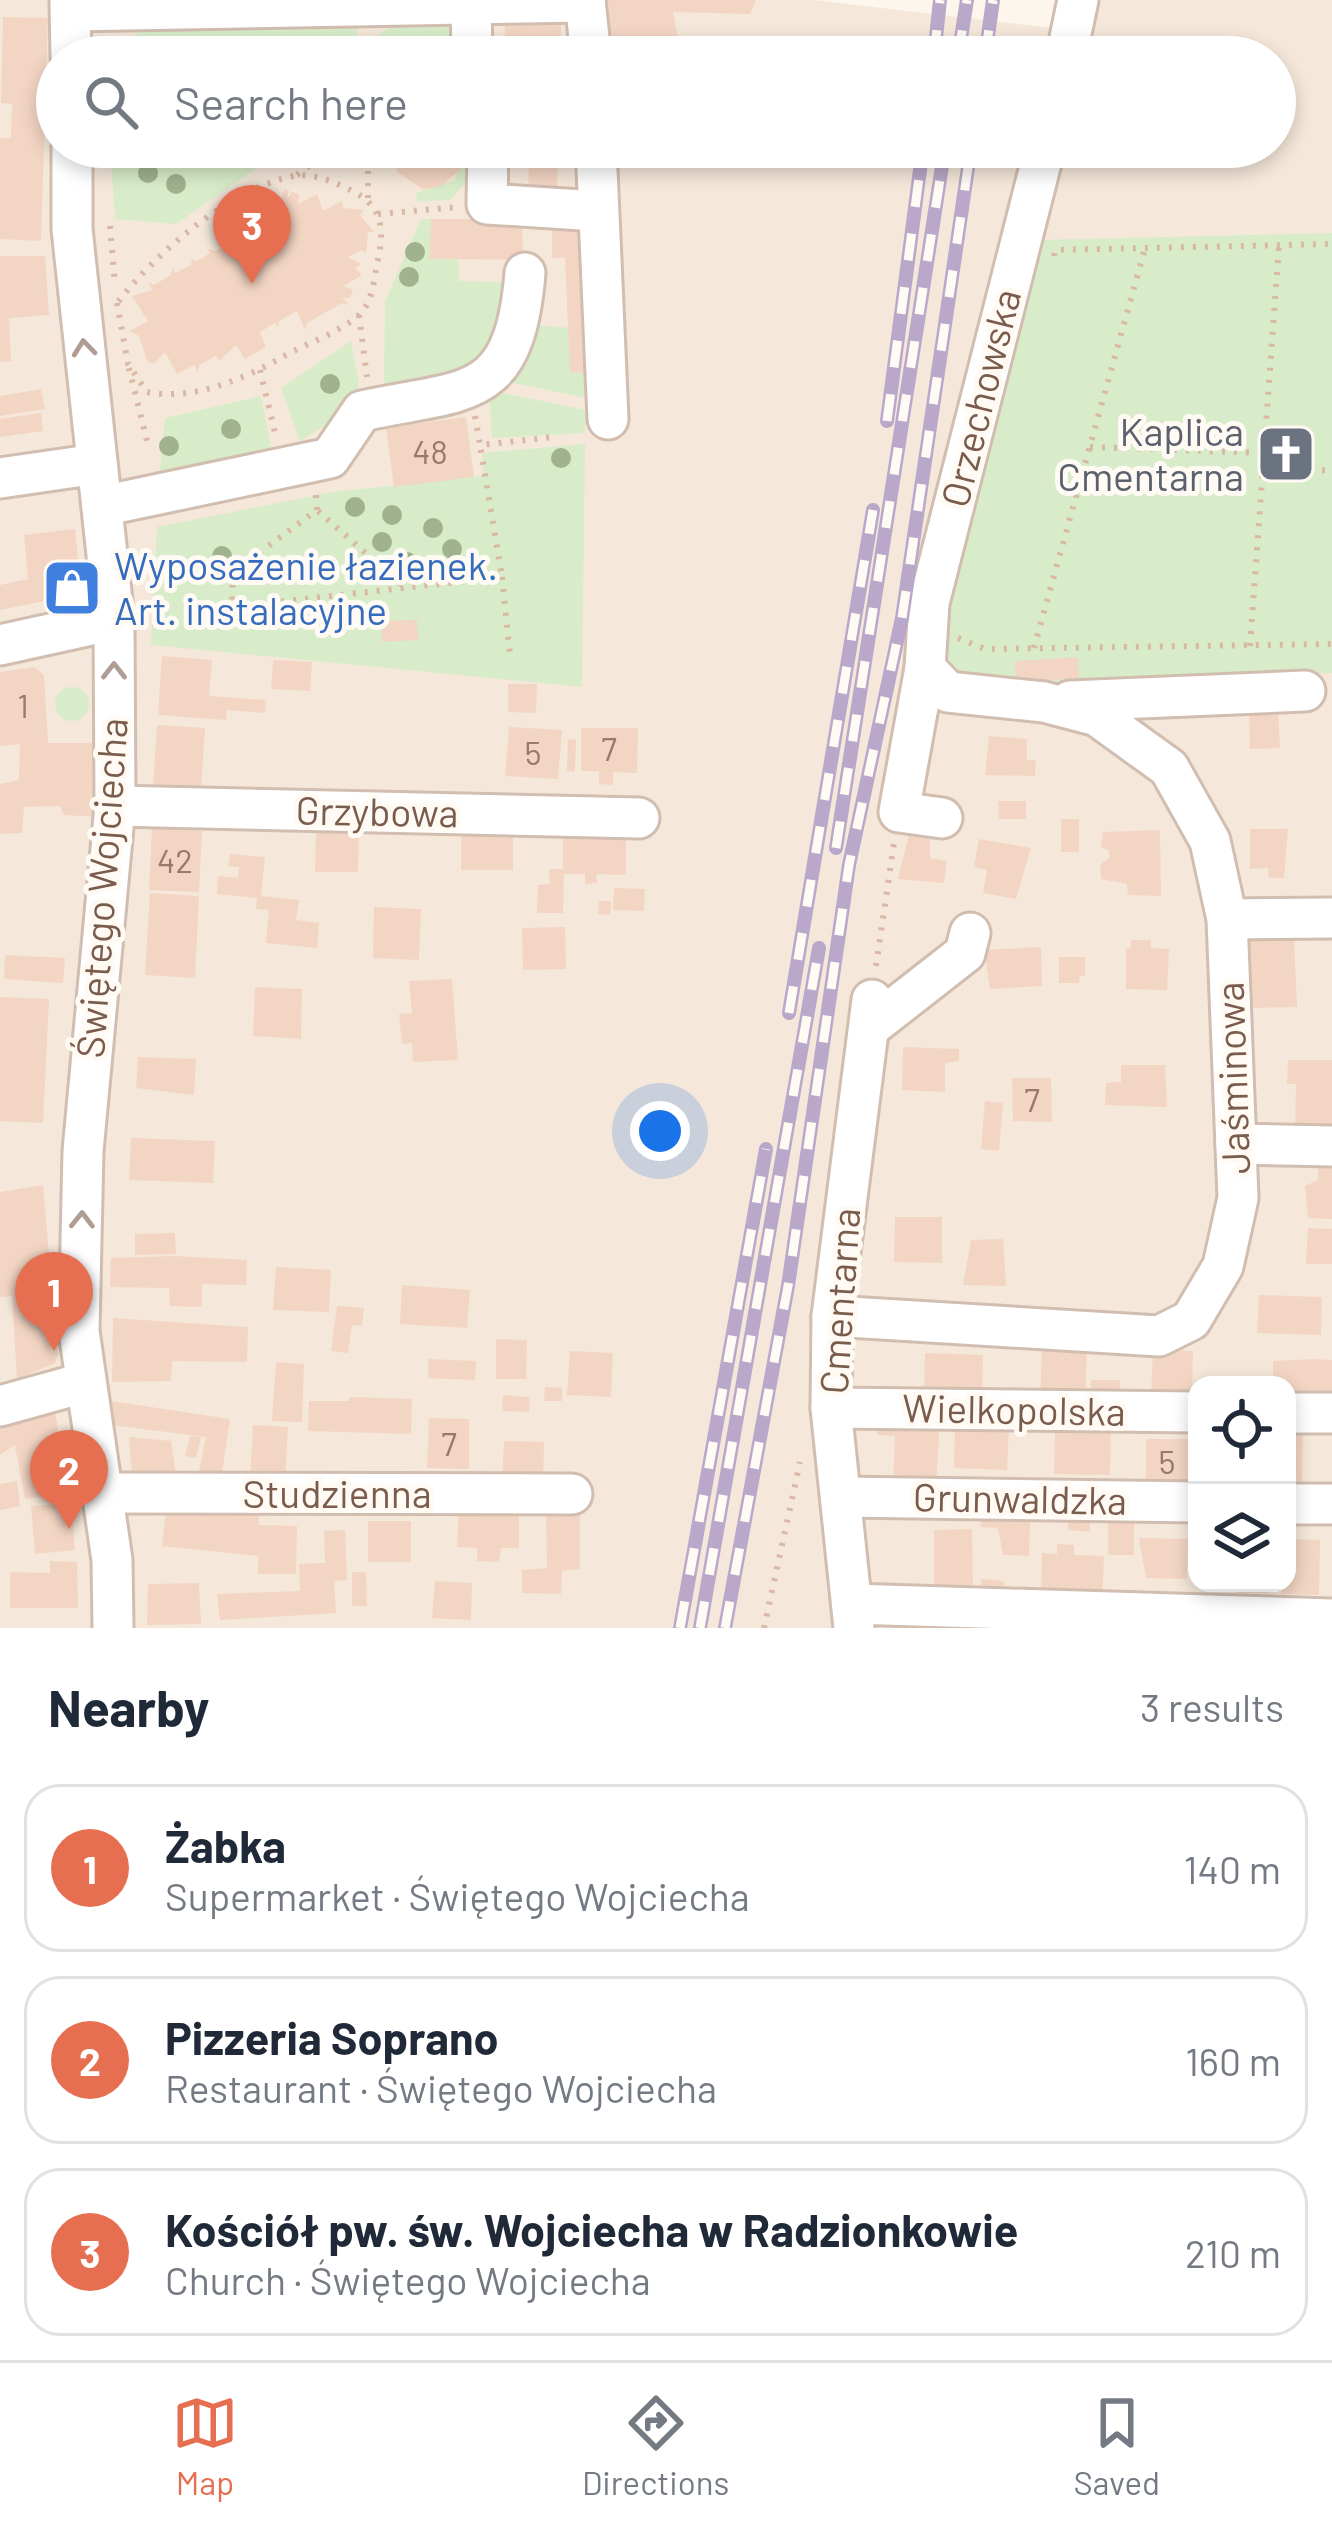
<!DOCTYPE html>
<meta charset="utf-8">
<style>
body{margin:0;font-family:Barlow,sans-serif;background:#f2f2f3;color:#1f2937}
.controls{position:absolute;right:36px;bottom:36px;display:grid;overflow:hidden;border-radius:24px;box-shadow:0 6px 18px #0003}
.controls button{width:108px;height:108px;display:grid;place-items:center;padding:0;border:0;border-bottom:3px solid #e0e1e3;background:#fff;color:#1f2937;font:60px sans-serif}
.you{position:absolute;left:660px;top:1131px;width:42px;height:42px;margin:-30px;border:9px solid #fff;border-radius:50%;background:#1a73e8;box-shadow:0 0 0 18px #1a73e833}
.badge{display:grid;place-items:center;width:78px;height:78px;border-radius:50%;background:#e76f51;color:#fff;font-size:39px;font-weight:700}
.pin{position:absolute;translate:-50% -99px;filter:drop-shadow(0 3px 6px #0008)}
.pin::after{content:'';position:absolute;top:63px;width:42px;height:36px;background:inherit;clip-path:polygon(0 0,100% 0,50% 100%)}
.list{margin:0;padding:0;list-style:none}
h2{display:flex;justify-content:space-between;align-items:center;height:156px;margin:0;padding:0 48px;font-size:51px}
h2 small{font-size:39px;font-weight:400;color:#747a83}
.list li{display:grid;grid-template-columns:78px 1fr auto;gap:36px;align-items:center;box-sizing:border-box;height:168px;margin:0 24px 24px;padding:0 24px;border:3px solid #e0e1e3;border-radius:36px}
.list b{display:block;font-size:45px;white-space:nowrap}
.list p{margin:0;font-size:39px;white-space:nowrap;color:#747a83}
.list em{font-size:39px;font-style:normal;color:#747a83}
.icon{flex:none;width:66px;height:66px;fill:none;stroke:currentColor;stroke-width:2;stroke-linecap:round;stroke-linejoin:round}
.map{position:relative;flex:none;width:1332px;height:1628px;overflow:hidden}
.search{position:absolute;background:#fff;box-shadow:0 6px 18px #0003;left:36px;right:36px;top:36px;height:132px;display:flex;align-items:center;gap:30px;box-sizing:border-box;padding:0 42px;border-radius:66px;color:#747a83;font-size:45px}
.sheet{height:732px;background:#fff}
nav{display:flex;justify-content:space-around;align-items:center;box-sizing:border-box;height:168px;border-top:3px solid #e0e1e3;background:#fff;font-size:33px;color:#747a83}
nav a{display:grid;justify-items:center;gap:6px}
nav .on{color:#e76f51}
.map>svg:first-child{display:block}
</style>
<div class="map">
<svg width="1332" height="1628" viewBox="0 0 1332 1628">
<rect width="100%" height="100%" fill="#fdf6ec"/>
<path fill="#f5e8da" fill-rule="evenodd" d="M0,0H813L1052,28L1056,0H1332V1628H0ZM57,57H1275V147H57ZM1197,1385H1287V1583H1197Z"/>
<g fill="#d8ecc9">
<path d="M395,24L451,27L453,57H379L378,35Z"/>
<path d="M145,26L357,27L358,57H114Z"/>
<path d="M110,147H314L255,169L176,224L115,219Z"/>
<path d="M464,147H477L471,177L450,200L417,202L416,193L455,180Z"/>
<path d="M421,219H431V258L458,259L459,281L513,282L495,354L463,377L384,388L385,302Z"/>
<path d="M1332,233V673L961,686L930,656L1038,240Z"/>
<path d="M537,325L571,328V372L587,373L586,398L499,380Z"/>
<path d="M351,341L359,383L353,409L300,441L281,388Z"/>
<path d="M489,390L586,410L585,433L492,438Z"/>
<path d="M261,396L272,452L159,478L165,418Z"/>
<path d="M585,444L582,687L151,645L157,527L333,492L474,477L484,474L482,453Z"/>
<circle cx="72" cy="704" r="17"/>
</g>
<g fill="#f3d5c3">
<path d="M608,0H756L750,14L673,12L681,57H609Z"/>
<path d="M3,17L48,18L41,241L0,239V138H11L12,104L1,103Z"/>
<path d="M505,23L561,24V57H504Z"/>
<path d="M393,147H464L462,168L440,187L423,189L397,172Z"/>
<path d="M503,147H560V154L503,152Z"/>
<path d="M529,162L558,163L557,192H528Z"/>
<path d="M284,189L289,191L287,199L292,192L299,194L298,204L317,194L323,211L342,201L343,208L364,210L360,215L374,232H368L366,253L361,250L348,257L362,264L355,268L362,275L343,286L353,290L350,298H343L349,305L342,303L307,323L305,330L297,311L279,321L278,328L275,323L260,332L266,347L245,359L236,345L219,361L216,356L199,365L198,373L194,365L177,374L165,352L154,364L147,361L139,336L130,331L148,321L132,296L152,290L148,282L154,285L171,275L173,268L175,273L191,265L192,258L195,262L210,253L208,249L215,251L230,243L232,235L234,240L252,231L241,214L248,216L282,197Z"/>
<path d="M431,219H522L523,260L430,259Z"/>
<path d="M532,219L586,220L587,373L570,372L565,258H552V230L532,229Z"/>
<path d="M0,256H45L49,315L9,318L11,361L0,362Z"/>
<path d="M41,389L45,409L0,416V396Z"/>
<path d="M41,413L43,431L0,437V419Z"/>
<path d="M466,417L474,477L394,487L386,428Z"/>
<path d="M1274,441L1299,442L1298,467L1273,466Z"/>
<path d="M75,529L81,588L75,595L0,610V585L28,579L24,535Z"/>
<path d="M417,620L418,640L382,642V621Z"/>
<path d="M162,656L212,660L209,696L266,700L265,713L227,710L226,720L158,715Z"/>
<path d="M1078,657L1079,678L1016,682L1015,661Z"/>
<path d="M273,660L312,662L310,691L271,689Z"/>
<path d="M34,667L44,675L48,743H92L101,753L99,817L64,815L60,806L24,807L22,833L0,834V784L19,780L20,744L0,746V672Z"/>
<path d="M508,684H537L536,713L508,712Z"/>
<path d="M1278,709L1280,748L1250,749L1249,710Z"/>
<path d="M157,725L205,728L201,791L153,788Z"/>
<path d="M509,727L562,730L558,779L505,776Z"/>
<path d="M581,728H638L637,773L613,772V785L599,784V771H581Z"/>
<path d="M989,736L1027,739V760H1036L1035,776L985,775Z"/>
<path d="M568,739L576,740L575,772L567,771Z"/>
<path d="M998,801H1026V819H999Z"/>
<rect x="1061" y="819" width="18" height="33"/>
<path d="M911,827L930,830V858L947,861L944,883L898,879Z"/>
<path d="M152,828L202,831L199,892L149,890Z"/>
<path d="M563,828L626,830V875L596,874L597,883L585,884V874H564L563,913H537L538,885L550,884L549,869H563Z"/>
<rect x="461" y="829" width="52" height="41"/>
<path d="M1250,829H1288L1284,878H1269L1268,868L1250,869Z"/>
<path d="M316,830H359L358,872H315Z"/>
<path d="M1160,830L1161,896L1128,895L1127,884L1101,879L1100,865L1109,858V850L1101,848L1103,832Z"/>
<path d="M979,839L1031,848L1016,899L983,893L987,870L974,867Z"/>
<path d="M230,854L265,857L261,896L299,900L296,920L319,923L317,948L266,943L269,910L256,909L257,898L217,894L218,876L238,878L239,867L228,866Z"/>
<path d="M614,888L645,889L644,911L613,910Z"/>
<path d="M150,893L199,896L195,978L145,975Z"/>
<path d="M599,901H611L610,915L598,914Z"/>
<path d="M374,907L421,909L419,960L373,958Z"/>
<path d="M565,927L566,969L523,970L522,928Z"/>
<path d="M1294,938L1297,1007L1251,1008L1249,939Z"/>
<path d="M1131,940H1151V948L1169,949L1167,990L1126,989V948L1131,949Z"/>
<path d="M1041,947L1042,986L990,989L984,950Z"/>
<path d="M5,955L65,958L63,983L4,979Z"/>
<path d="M1059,957H1085V976H1080L1079,983H1059Z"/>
<path d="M452,979L458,1060L413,1062L412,1043L402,1044L399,1014L412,1013L409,981Z"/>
<path d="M255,987L302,989L301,1039L253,1036Z"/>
<path d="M0,997L49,999L43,1123L0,1121Z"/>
<path d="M903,1047L959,1049V1061L945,1063V1092L902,1090Z"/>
<path d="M138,1057L196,1059L194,1095L136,1088Z"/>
<path d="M1288,1060H1332V1132L1295,1131L1296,1084H1287Z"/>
<path d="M1121,1065H1165L1167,1107L1105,1105L1106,1083L1121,1082Z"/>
<path d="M1012,1078H1051L1052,1122L1013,1121Z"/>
<path d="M985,1101L1003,1103L999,1151L981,1149Z"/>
<path d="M131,1138L215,1141L213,1183L129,1180Z"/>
<path d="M1318,1167L1332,1168V1219L1308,1218L1305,1186L1318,1180Z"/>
<path d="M43,1185L58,1355L55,1363L17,1379L12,1296L0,1297V1192Z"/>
<path d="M895,1217H942V1263L894,1262Z"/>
<path d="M1308,1228L1332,1229V1264H1306Z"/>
<path d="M175,1233L176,1254L135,1255V1234Z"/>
<path d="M1003,1239L1006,1286L963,1285L971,1240Z"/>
<path d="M174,1256L247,1260L246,1285L202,1284V1307L170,1306L169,1288L110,1287L111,1258Z"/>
<path d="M276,1267L331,1270L329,1312L273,1310Z"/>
<path d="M402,1285L470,1290L467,1328L400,1324Z"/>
<path d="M1259,1295L1322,1297L1321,1335L1257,1333Z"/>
<path d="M337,1306L364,1308L362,1326L352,1325L348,1353L331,1351Z"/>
<path d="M113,1318L248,1327L247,1362L172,1361L171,1381L112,1382Z"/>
<path d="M496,1339L527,1340L526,1379H496Z"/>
<path d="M1042,1348L1087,1349L1085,1401L1040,1400Z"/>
<path d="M1153,1350L1193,1351L1192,1394H1151Z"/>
<path d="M570,1351L613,1353L611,1397L567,1395Z"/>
<path d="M925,1353L983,1355L982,1393L924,1391Z"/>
<path d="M428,1359L476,1361L475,1380L428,1378Z"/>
<path d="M1315,1359L1332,1360V1399H1287V1385H1273V1361Z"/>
<path d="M276,1362L304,1364L302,1422L272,1421Z"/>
<path d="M1091,1380H1120L1121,1403H1091Z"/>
<path d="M545,1387L562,1388V1401H544Z"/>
<path d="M503,1395L530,1397L529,1412L502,1411Z"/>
<path d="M349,1397L412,1399L411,1434L308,1431L309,1401H349Z"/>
<path d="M111,1401L230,1419L221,1480L197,1481L206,1437L111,1425Z"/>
<path d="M54,1406L69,1492L25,1499L15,1445L0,1455V1421Z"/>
<path d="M878,1416L940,1419L936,1487L893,1485L895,1436L877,1435Z"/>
<path d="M429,1418L469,1419V1469L427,1468Z"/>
<path d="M1287,1423H1303L1302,1484H1287Z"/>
<path d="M253,1425L288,1427L285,1483L250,1481Z"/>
<path d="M955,1425L1009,1426L1007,1470L954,1468Z"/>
<path d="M1055,1431L1111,1432L1110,1475L1054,1474Z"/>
<path d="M190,1436L201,1437L196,1458L185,1456Z"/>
<path d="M129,1437L171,1441L177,1480L132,1479Z"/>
<rect x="1146" y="1439" width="43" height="47"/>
<path d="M504,1441L544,1442L543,1485L502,1483Z"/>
<path d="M17,1481L20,1506L0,1510V1484Z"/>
<path d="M168,1497L194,1509L259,1514V1525L297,1526L296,1574H258V1556L162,1546Z"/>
<path d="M71,1503L75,1550L35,1554L31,1506Z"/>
<path d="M459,1510L519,1512V1548H501L499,1562L477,1561V1548L457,1547Z"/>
<path d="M580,1511V1569L562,1571L561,1594L522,1593V1570L547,1568L546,1512Z"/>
<path d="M981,1518L1030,1519L1029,1556L1003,1555L998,1528L981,1527Z"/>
<path d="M1066,1519L1090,1520V1532L1069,1530Z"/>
<rect x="368" y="1521" width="43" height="41"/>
<path d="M1108,1521L1134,1522V1555H1108Z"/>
<path d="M972,1529L973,1587L934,1588V1530Z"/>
<path d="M345,1530L347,1580L334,1581L336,1613L220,1620L217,1594L300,1591L299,1564L325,1563L324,1531Z"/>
<path d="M1139,1538L1188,1539L1187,1579L1146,1578Z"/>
<path d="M1287,1539L1320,1540L1319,1595L1281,1594V1583H1287Z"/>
<path d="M1057,1544L1074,1545V1555L1104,1556L1102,1602L1041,1600L1042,1553L1057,1554Z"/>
<path d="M50,1561L77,1562L78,1608H10V1572L50,1573Z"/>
<path d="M352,1572H366L367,1606H352Z"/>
<path d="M981,1579L1004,1581L1005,1595H982Z"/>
<path d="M435,1581L472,1583L471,1620L432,1618Z"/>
<path d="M199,1583L201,1624L147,1625L148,1584Z"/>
<rect x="1235" y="1583" width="35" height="10"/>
</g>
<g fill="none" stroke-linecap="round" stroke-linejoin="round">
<defs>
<g id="minor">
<path d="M70,0L71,57"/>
<path d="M585,0L591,57"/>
<path d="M471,3L472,57"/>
<path d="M71,11L585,2"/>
<path d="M1066,57L1078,0"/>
<path d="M72,147V229L114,620L115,806L83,1151L79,1331L112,1560L113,1628"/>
<path d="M488,147L487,204L598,211"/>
<path d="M596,147L608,419"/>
<path d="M0,478L97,464"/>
<path d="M102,506L330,458L362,411C468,388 514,403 525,273"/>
<path d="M0,645L114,620"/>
<path d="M925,668L899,812L942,818"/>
<path d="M1070,701L1305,691"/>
<path d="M115,806L639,818"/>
<path d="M1227,919L1332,918"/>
<path d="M869,1028L965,953L970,933"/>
<path d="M1236,1144L1332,1146"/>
<path d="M832,1316L1159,1336L1191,1320L1223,1266L1238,1198L1227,919L1210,841L1169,768L1097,716L1044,702L948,692L925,668L929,603L1045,147"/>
<path d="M0,1406L83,1383"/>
<path d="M831,1408L1197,1412"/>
<path d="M1287,1413H1332"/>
<path d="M101,1493L572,1494"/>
<path d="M843,1497L1197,1502"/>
<path d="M1287,1504H1332"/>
<path d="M852,1604L1332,1619"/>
<path d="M854,1628L831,1408L832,1316L872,1000"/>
</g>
</defs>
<use href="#minor" stroke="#d1beb0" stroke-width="45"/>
<g stroke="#d9b8a5" stroke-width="6" stroke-dasharray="3 9" stroke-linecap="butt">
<path d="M368,38V57"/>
<path d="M368,147V200"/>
<path d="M297,175L334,147"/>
<path d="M378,214L458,207"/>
<path d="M110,226L115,284"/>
<path d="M1054,256L1055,250L1332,244"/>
<path d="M117,303L128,364L147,392C194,401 244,379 286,355C308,343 340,332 359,315C372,303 374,281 377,264C384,235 385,209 356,193C340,184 312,172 294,176C230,188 156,253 117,303"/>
<path d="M359,315L367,377"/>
<path d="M129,368L147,441"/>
<path d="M260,370L276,437"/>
<path d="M475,416L480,445L554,437"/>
<path d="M1090,447L1264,453"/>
<path d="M1262,473L1332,470"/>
<path d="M316,495L317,510L233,572L232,607L502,577L480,445"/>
<path d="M318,511L405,588"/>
<path d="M502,577L510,655"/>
<path d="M958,638L985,649L1332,644"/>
<path d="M1250,646L1279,245"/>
<path d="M1034,648L1145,248"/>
<path d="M876,966L894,843"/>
<path d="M764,1628L800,1462"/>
</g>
<use href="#minor" stroke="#fff" stroke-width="39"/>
<defs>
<g id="rail">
<path d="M934,57L940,0"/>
<path d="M958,57L967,0"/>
<path d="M985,57L993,0"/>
<path d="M887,421L923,147"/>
<path d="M836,848L945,147"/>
<path d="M789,1013L873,510"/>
<path d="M680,1628L766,1149"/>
<path d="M700,1628L819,948"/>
<path d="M725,1628L788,1286L849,865L902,618L971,147"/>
</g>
</defs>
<use href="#rail" stroke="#b9a8c9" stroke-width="14"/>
<use href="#rail" stroke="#fffaf3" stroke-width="9" stroke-dasharray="27" stroke-linecap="butt"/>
</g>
<g fill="#a0b28e">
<circle cx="148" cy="173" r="10"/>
<circle cx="176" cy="184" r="10"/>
<circle cx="415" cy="252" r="10"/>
<circle cx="409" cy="277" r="10"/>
<circle cx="330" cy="384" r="10"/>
<circle cx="231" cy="429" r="10"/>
<circle cx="169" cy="446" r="10"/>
<circle cx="561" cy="458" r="10"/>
<circle cx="355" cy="507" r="10"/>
<circle cx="392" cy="515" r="10"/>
<circle cx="433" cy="528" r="10"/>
<circle cx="382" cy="542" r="10"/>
<circle cx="452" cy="549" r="10"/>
<circle cx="222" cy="556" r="10"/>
<circle cx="407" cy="562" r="10"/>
</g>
<defs><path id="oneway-chevron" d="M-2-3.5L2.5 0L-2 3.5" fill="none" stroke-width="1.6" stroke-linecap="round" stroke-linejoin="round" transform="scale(3)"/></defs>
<g stroke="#af9d94">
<use href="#oneway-chevron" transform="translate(84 348) rotate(-96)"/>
<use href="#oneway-chevron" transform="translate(114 671) rotate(-90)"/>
<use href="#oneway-chevron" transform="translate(82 1220) rotate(-89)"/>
</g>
<defs>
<symbol id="church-square" viewBox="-11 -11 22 22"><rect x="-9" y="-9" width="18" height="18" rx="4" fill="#6b7280" stroke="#fffaf3"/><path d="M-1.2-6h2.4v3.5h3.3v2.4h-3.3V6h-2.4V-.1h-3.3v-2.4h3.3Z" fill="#fff"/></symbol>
<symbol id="shop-square" viewBox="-11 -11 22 22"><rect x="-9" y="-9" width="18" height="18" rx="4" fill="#3f7fe0" stroke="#fffaf3"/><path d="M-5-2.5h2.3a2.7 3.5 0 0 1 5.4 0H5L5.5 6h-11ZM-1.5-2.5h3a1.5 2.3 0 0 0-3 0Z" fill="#fff"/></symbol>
</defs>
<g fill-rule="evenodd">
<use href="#church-square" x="1253" y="421" width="66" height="66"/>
<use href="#shop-square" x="39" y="555" width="66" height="66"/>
</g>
<g text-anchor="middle" stroke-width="10" stroke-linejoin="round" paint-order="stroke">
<g font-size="33" fill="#987a6a">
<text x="430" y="464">48</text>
<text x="23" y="718">1</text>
<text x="609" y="761">7</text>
<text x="533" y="765">5</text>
<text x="175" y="873">42</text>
<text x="1032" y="1112">7</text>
<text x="449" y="1456">7</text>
<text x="1167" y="1474">5</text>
</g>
<g font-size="39" fill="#7a5c4d" stroke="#fffaf3">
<text transform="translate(981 398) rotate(-76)" y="14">Orzechowska</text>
<text transform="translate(377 812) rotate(1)" y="14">Grzybowa</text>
<text transform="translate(102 888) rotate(-86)" y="14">Świętego Wojciecha</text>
<text transform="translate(1233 1078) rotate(-92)" y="14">Jaśminowa</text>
<text transform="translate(840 1301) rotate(-86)" y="14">Cmentarna</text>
<text transform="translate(1014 1410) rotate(1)" y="14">Wielkopolska</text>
<text x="337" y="1508">Studzienna</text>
<text transform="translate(1020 1499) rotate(1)" y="14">Grunwaldzka</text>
</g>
<g font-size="39" fill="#5b616d" stroke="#fffaf3" text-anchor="end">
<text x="1244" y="446">Kaplica<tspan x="1244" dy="45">Cmentarna</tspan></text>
</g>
<g font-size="39" fill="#366cbe" stroke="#fffaf3" text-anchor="start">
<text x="114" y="580">Wyposażenie łazienek.<tspan x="114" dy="45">Art. instalacyjne</tspan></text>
</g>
</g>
</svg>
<div class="controls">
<button><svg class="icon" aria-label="locate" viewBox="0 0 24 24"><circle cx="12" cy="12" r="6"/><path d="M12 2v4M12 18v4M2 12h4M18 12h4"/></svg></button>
<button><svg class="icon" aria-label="layers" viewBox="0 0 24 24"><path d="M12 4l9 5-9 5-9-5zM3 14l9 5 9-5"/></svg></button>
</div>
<div class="you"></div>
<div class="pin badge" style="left:54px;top:1351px">1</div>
<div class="pin badge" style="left:69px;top:1529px">2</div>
<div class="pin badge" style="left:252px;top:284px">3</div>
<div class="search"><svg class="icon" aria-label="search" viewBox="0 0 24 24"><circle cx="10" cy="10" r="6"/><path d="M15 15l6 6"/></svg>Search here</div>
</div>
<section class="sheet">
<h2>Nearby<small>3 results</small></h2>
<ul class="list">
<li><span class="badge">1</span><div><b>Żabka</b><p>Supermarket · Świętego Wojciecha</p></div><em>140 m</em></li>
<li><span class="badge">2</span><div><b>Pizzeria Soprano</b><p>Restaurant · Świętego Wojciecha</p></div><em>160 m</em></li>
<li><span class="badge">3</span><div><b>Kościół pw. św. Wojciecha w Radzionkowie</b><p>Church · Świętego Wojciecha</p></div><em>210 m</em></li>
</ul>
</section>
<nav>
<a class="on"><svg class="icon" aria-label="map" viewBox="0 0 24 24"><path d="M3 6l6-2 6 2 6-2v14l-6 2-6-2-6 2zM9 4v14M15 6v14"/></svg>Map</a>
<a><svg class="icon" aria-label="directions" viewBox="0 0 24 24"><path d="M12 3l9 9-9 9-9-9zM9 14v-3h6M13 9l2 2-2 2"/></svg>Directions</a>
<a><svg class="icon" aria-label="saved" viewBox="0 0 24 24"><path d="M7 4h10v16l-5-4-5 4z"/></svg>Saved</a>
</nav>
